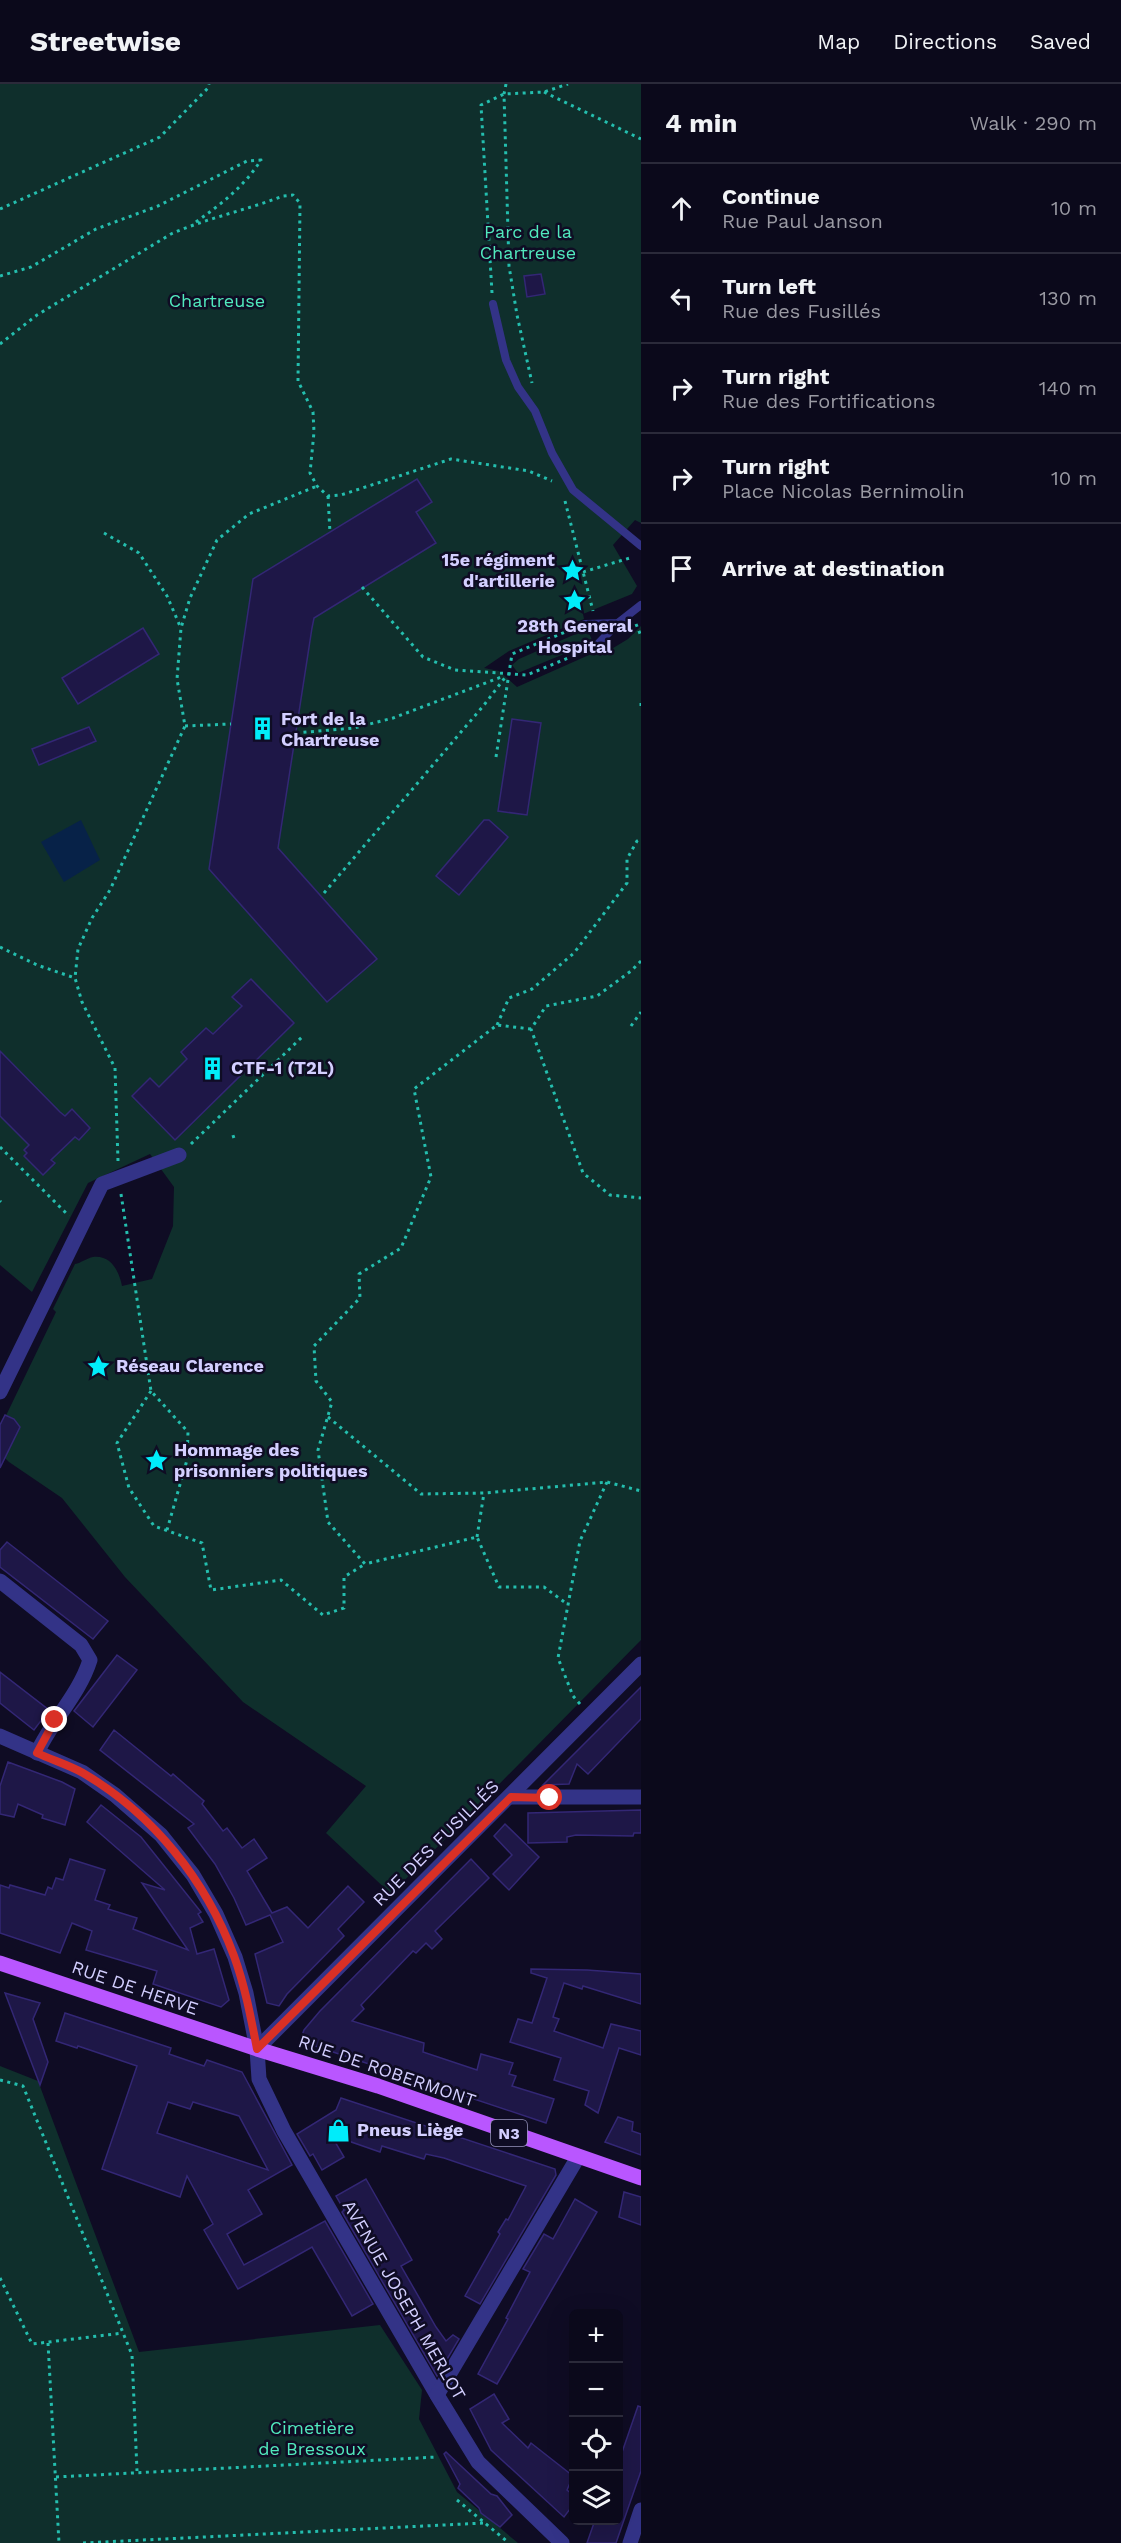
<!DOCTYPE html>
<meta charset="utf-8">
<style>
body{margin:0;font-family:"Work Sans",sans-serif;background:#141224;color:#f1f3f6}
.controls{position:absolute;right:18px;bottom:18px;display:grid;overflow:hidden;border-radius:9px;box-shadow:0 6px 24px #0002}
.controls button{width:54px;height:54px;display:grid;place-items:center;padding:0;border:0;border-bottom:2px solid #2b2a3a;background:#0b091b;color:#f1f3f6;font:30px sans-serif}
.stop{position:absolute;width:18px;height:18px;margin:-14px;border:4px solid #d93025;border-radius:50%;background:#fff}
.stop.end{background:#d93025;border-color:#fff;box-shadow:0 2px 6px #0008}
.list{margin:0;padding:0;list-style:none}
h2{display:flex;justify-content:space-between;align-items:center;height:78px;margin:0;padding:0 24px;font-size:26px}
h2 small{font-size:20px;font-weight:400;color:#9a9aa3}
.list li{display:grid;grid-template-columns:39px 1fr auto;gap:18px;align-items:center;box-sizing:border-box;height:90px;padding:0 24px;border-top:2px solid #2b2a3a}
.list b{display:block;font-size:22px;white-space:nowrap}
.list p{margin:0;font-size:20px;white-space:nowrap;color:#9a9aa3}
.list em{font-size:20px;font-style:normal;color:#9a9aa3}
.icon{flex:none;width:33px;height:33px;fill:none;stroke:currentColor;stroke-width:2;stroke-linecap:round;stroke-linejoin:round}
.map{position:relative;flex:none;width:641px;height:2459px;overflow:hidden}
header{display:flex;align-items:center;gap:36px;box-sizing:border-box;height:84px;padding:0 30px;background:#0b091b;border-bottom:2px solid #2b2a3a}
header strong{font-size:28px}
nav{display:flex;gap:33px;margin-inline-start:auto;font-size:21px}
main{display:flex}
aside{flex:1;background:#0b091b}
.map>svg:first-child{display:block}
</style>
<header>
<strong>Streetwise</strong>
<nav><a>Map</a><a>Directions</a><a>Saved</a></nav>
</header>
<main>
<div class="map">
<svg width="641" height="2459" viewBox="0 0 641 2459">
<rect width="100%" height="100%" fill="#0f0c24"/>
<g fill="#0f2f2c" fill-rule="evenodd">
<path d="M0,0H641V439L635,436L613,461L637,502L632,510L583,530L584,535L509,567L484,584L499,587L517,603L598,567L600,572L628,555L641,542V1556L391,1810L326,1749L366,1702L243,1618L125,1493L62,1414L9,1378L0,1369V1344L56,1228L53,1225L75,1180C81,1179 87,1174 93,1173C111,1171 119,1187 122,1202L152,1195L173,1142L174,1103L150,1070L88,1099L32,1208L0,1181ZM251,895L294,939L175,1056L132,1011L150,994L159,1003L187,975L182,968L206,944L212,950L242,922L233,913Z"/>
<path d="M587,545L593,558L518,589L512,581L519,575Z"/>
<path d="M0,1982L38,1997L139,2268L380,2241L422,2306L419,2335L457,2408L518,2459H0Z"/>
</g>
<path fill="#072248" d="M81,736L100,776L64,798L41,758Z"/>
<g fill="#1e1747" stroke="#332775" stroke-width="1.5" fill-rule="evenodd">
<path d="M541,190L545,210L527,213L524,192Z"/>
<path d="M417,395L432,418L416,428L436,459L314,534L312,544L278,764L377,875L327,918L209,785L253,495Z"/>
<path d="M143,544L159,570L78,620L62,594Z"/>
<path d="M512,635L541,639L527,731L498,727Z"/>
<path d="M89,643L96,657L39,681L32,665Z"/>
<path d="M484,736H489L508,753L459,811L436,792Z"/>
<path d="M251,895L294,939L175,1056L132,1012L150,994L159,1003L187,975L181,968L206,944L213,950L242,922L232,913Z"/>
<path d="M0,967L60,1028L65,1032L72,1025L90,1044L79,1056L75,1053L51,1076L55,1079L43,1091L24,1072L27,1069L24,1066L29,1061L0,1032Z"/>
<path d="M5,1331L14,1335L20,1343L0,1384V1341Z"/>
<path d="M7,1458L108,1537L93,1555L0,1483V1466Z"/>
<path d="M117,1571L137,1586L93,1643L74,1627Z"/>
<path d="M0,1588L49,1626L34,1646L0,1619Z"/>
<path d="M641,1603V1635L588,1690L577,1680L569,1700L543,1701Z"/>
<path d="M114,1646L171,1692L173,1690L181,1697L204,1717L202,1720L223,1747L227,1744L242,1764L254,1755L267,1774L247,1787L272,1829L287,1823L308,1844L348,1802L364,1818L338,1845L344,1852L287,1910L279,1922L267,1919L255,1870L283,1858L270,1831L246,1841L234,1814L215,1780L188,1744L194,1740L100,1666Z"/>
<path d="M8,1678L62,1698L75,1705L65,1741L42,1734L43,1731L18,1720L14,1733L0,1730V1702Z"/>
<path d="M101,1721L141,1753L201,1828L198,1830L203,1838L190,1844L197,1870L214,1865L229,1916L221,1923L153,1900L157,1887L86,1866L92,1847L72,1839L60,1869L0,1849V1801L9,1804L10,1801L45,1811L48,1803L52,1805L56,1794L63,1796L70,1775L105,1786L95,1816L110,1821L108,1825L137,1834L133,1845L188,1866L142,1799L165,1806L87,1738Z"/>
<path d="M641,1726V1749H634L633,1752L576,1751L567,1753V1758L528,1759V1729Z"/>
<path d="M505,1740L539,1773L509,1806L493,1790L512,1771L494,1752Z"/>
<path d="M471,1775L489,1794L435,1847L442,1855L432,1865L426,1859L416,1869L413,1867L361,1921L364,1925L352,1937L424,1959L423,1968L477,1986L481,1970L513,1979L509,1990L516,1992L512,2002L554,2015L546,2039L300,1957L304,1946L320,1927Z"/>
<path d="M531,1885L587,1886L641,1890V1920L583,1902L582,1905L564,1899L553,1933L559,1935L554,1947L603,1964L611,1940L641,1947V1971L619,1964L598,2029L585,2021L589,2007L554,1996L561,1974L510,1958L518,1935L532,1939L547,1894L531,1889Z"/>
<path d="M5,1909L40,1919L33,1935L48,1978L40,2001Z"/>
<path d="M65,1929L171,1964L169,1970L204,1982L207,1976L242,1988L292,2081L248,2106L262,2130L227,2150L244,2181L325,2137L373,2220L352,2232L312,2163L238,2205L204,2146L213,2140L187,2092L180,2113L102,2085L137,1982L78,1962L77,1964L56,1957ZM168,2018L190,2025L193,2018L239,2032L268,2086L157,2049Z"/>
<path d="M341,2014L555,2085L556,2091L480,2220L465,2212L500,2150L498,2148L506,2135L508,2136L526,2102L444,2074L426,2070L424,2075L382,2062L380,2068L331,2051L344,2073L322,2086L313,2070L310,2072L297,2050L336,2026Z"/>
<path d="M618,2033L633,2038L632,2047L641,2050V2071L605,2058Z"/>
<path d="M366,2095L412,2176L401,2182L436,2243L446,2257L453,2251L459,2255L437,2292L342,2128L344,2126L336,2112Z"/>
<path d="M624,2108L641,2113V2141L619,2133Z"/>
<path d="M575,2115L597,2128L497,2300L478,2290L508,2235L506,2234L530,2188L523,2185L544,2150L553,2155Z"/>
<path d="M494,2310L509,2335L502,2339L528,2364L531,2359L573,2392L567,2406L573,2411V2421L564,2433L491,2366L470,2325Z"/>
<path d="M638,2322L641,2323V2387L616,2459H587L595,2436H618V2380Z"/>
<path d="M446,2368L491,2410L497,2412L512,2431L500,2443L481,2429L479,2424L458,2404L460,2400L444,2370Z"/>
</g>
<g fill="none" stroke-linecap="round" stroke-linejoin="round">
<g stroke="#24beae" stroke-width="3" stroke-dasharray="3 4.5" stroke-linecap="butt">
<path d="M506,0L504,10L509,182L517,231L532,299"/>
<path d="M544,8L641,55"/>
<path d="M0,125L160,53L208,4L209,0"/>
<path d="M0,192L31,183L96,145L158,122L247,77L261,76C243,104 220,121 193,140"/>
<path d="M492,209L481,21L504,10L544,8L568,0"/>
<path d="M0,260L37,231L171,150C207,134 247,126 283,112L293,111L300,119L298,297L313,328L314,348L310,389L317,402L328,412L341,411L451,375L529,387L552,397"/>
<path d="M328,412L330,449"/>
<path d="M565,417L593,527"/>
<path d="M104,449L139,469L167,512L180,542"/>
<path d="M583,488L633,473"/>
<path d="M362,503L423,573L455,586L527,591L585,567"/>
<path d="M636,540L641,552"/>
<path d="M641,619V623"/>
<path d="M185,642L231,640"/>
<path d="M296,649L354,644L393,634L504,592"/>
<path d="M496,673L512,570L575,544"/>
<path d="M324,809L484,621L507,591"/>
<path d="M0,863L37,881L75,894"/>
<path d="M641,877L631,887L597,912L546,922L531,945L583,1089L610,1111L641,1114"/>
<path d="M497,941L509,914L532,905L574,869L627,799V775L637,757L641,755"/>
<path d="M631,942L641,928"/>
<path d="M531,945L497,941L414,1005L431,1093L401,1164L359,1190L360,1214L314,1262L316,1297L332,1318L318,1366L328,1438L365,1480L477,1453L499,1503H544L567,1520"/>
<path d="M232,1053L235,1052"/>
<path d="M191,1060L302,953"/>
<path d="M0,1063L69,1132"/>
<path d="M118,1077L115,984L82,918L75,894L78,865L92,834L110,806L185,642L177,595L181,544L190,514L217,456L249,430L317,402"/>
<path d="M121,1110L151,1307L188,1348L187,1376L167,1446"/>
<path d="M0,1117L1,1118"/>
<path d="M151,1307L117,1359L129,1404L154,1442L202,1459L211,1506L281,1496L323,1531L344,1524V1493L365,1480"/>
<path d="M328,1333L421,1410L484,1409L607,1398L641,1407"/>
<path d="M477,1453L484,1409"/>
<path d="M580,1620L573,1612L558,1574L580,1457L607,1398"/>
<path d="M0,1996L23,2002L132,2271L137,2387"/>
<path d="M0,2194L32,2260L123,2249"/>
<path d="M48,2259L59,2459"/>
<path d="M56,2393L437,2373"/>
<path d="M457,2416L509,2459"/>
<path d="M83,2459L485,2439"/>
</g>
<g stroke="#333387" stroke-width="8">
<path d="M493,220L506,276L518,303L535,327L552,369L573,406L641,462"/>
<path d="M585,540L618,539L641,521"/>
<path d="M595,563L618,539"/>
</g>
<g stroke="#333387" stroke-width="15">
<path d="M0,1308L102,1100L179,1071"/>
<path d="M0,1497L81,1561L90,1576C79,1611 52,1636 37,1669"/>
<path d="M0,1652L82,1688L115,1711L161,1751L193,1791L216,1830L235,1873L246,1909L257,1965L259,1995L284,2047L437,2311L478,2378L562,2459"/>
<path d="M511,1713H641"/>
<path d="M257,1965L641,1580"/>
<path d="M437,2311L578,2073"/>
<path d="M630,2459L641,2426"/>
</g>
<path stroke="#b956ff" stroke-width="15" d="M0,1879L257,1965L378,2002L641,2094"/>
</g>
<g fill="none" stroke-linecap="round" stroke-linejoin="round">
<path stroke="#d93025" stroke-width="8" d="M55,1636L37,1669C52,1676 69,1681 83,1689C153,1730 206,1796 234,1872C245,1902 251,1934 257,1965L511,1713L550,1714"/>
</g>
<defs>
<symbol id="sight-bare" viewBox="-9 -9 18 18"><path d="M0-6L1.8-2.2L6-1.7L2.9 1.2L3.7 5.4L0 3.3L-3.7 5.4L-2.9 1.2L-6-1.7L-1.8-2.2Z" fill="#00ecfa" stroke="#0f0c24" stroke-width="2.5" paint-order="stroke"/></symbol>
<symbol id="building-bare" viewBox="-9 -9 18 18"><path d="M-4-6H4V6H1V3H-1V6H-4ZM-2.5-4.3h1.7v1.8h-1.7ZM.8-4.3h1.7v1.8H.8ZM-2.5-1h1.7V.8h-1.7ZM.8-1h1.7V.8H.8Z" fill="#00ecfa" stroke="#0f0c24" stroke-width="2.5" paint-order="stroke"/></symbol>
<symbol id="shop-bare" viewBox="-9 -9 18 18"><path d="M-5-2.5h2.3a2.7 3.5 0 0 1 5.4 0H5L5.5 6h-11ZM-1.5-2.5h3a1.5 2.3 0 0 0-3 0Z" fill="#00ecfa" stroke="#0f0c24" stroke-width="2.5" paint-order="stroke"/></symbol>
</defs>
<g fill-rule="evenodd">
<use href="#sight-bare" x="556" y="470" width="33" height="33"/>
<use href="#sight-bare" x="558" y="500" width="33" height="33"/>
<use href="#building-bare" x="246" y="628" width="33" height="33"/>
<use href="#building-bare" x="196" y="968" width="33" height="33"/>
<use href="#sight-bare" x="82" y="1266" width="33" height="33"/>
<use href="#sight-bare" x="140" y="1360" width="33" height="33"/>
<use href="#shop-bare" x="322" y="2030" width="33" height="33"/>
</g>
<g text-anchor="middle" stroke-width="5" stroke-linejoin="round" paint-order="stroke">
<rect fill="#0f0c24" stroke="#9894bd" stroke-width="1.5" x="491" y="2036" width="36" height="26" rx="4.5"/>
<g font-size="16" font-weight="bold" fill="#d3cfff">
<text x="509" y="2055">N3</text>
</g>
<g font-size="18" fill="#51e9bd" stroke="#0f0c24">
<text x="528" y="154">Parc de la<tspan x="528" dy="21">Chartreuse</tspan></text>
<text x="217" y="223">Chartreuse</text>
<text x="312" y="2350">Cimetière<tspan x="312" dy="21">de Bressoux</tspan></text>
</g>
<g font-size="18" font-weight="bold" fill="#d3cfff" stroke="#0f0c24" text-anchor="start">
<text x="555" y="482" text-anchor="end">15e régiment<tspan x="555" dy="21">d'artillerie</tspan></text>
<text x="575" y="548" text-anchor="middle">28th General<tspan x="575" dy="21">Hospital</tspan></text>
<text x="281" y="641">Fort de la<tspan x="281" dy="21">Chartreuse</tspan></text>
<text x="231" y="990">CTF-1 (T2L)</text>
<text x="116" y="1288">Réseau Clarence</text>
<text x="174" y="1372">Hommage des<tspan x="174" dy="21">prisonniers politiques</tspan></text>
<text x="357" y="2052">Pneus Liège</text>
</g>
<g font-size="18" fill="#d3cfff" stroke="#0f0c24">
<text transform="translate(436 1759) rotate(-45)" y="6">RUE DES FUSILLÉS</text>
<text transform="translate(135 1904) rotate(19)" y="6">RUE DE HERVE</text>
<text transform="translate(387 1987) rotate(19)" y="6">RUE DE ROBERMONT</text>
<text transform="translate(404 2216) rotate(60)" y="6">AVENUE JOSEPH MERLOT</text>
</g>
</g>
</svg>
<div class="controls">
<button>+</button>
<button>−</button>
<button><svg class="icon" aria-label="locate" viewBox="0 0 24 24"><circle cx="12" cy="12" r="6"/><path d="M12 2v4M12 18v4M2 12h4M18 12h4"/></svg></button>
<button><svg class="icon" aria-label="layers" viewBox="0 0 24 24"><path d="M12 4l9 5-9 5-9-5zM3 14l9 5 9-5"/></svg></button>
</div>
<div class="stop" style="left:550px;top:1714px"></div>
<div class="stop end" style="left:55px;top:1636px"></div>
</div>
<aside>
<h2>4 min<small>Walk · 290 m</small></h2>
<ul class="list">
<li><svg class="icon" aria-label="ahead" viewBox="0 0 24 24"><path d="M12 20V5M6 11l6-6 6 6"/></svg><div><b>Continue</b><p>Rue Paul Janson</p></div><em>10 m</em></li>
<li><svg class="icon" aria-label="left" viewBox="0 0 24 24"><path d="M17 20v-9H6M10 6l-5 5 5 5"/></svg><div><b>Turn left</b><p>Rue des Fusillés</p></div><em>130 m</em></li>
<li><svg class="icon" aria-label="right" viewBox="0 0 24 24"><path d="M7 20v-9h11M14 6l5 5-5 5"/></svg><div><b>Turn right</b><p>Rue des Fortifications</p></div><em>140 m</em></li>
<li><svg class="icon" aria-label="right" viewBox="0 0 24 24"><path d="M7 20v-9h11M14 6l5 5-5 5"/></svg><div><b>Turn right</b><p>Place Nicolas Bernimolin</p></div><em>10 m</em></li>
<li><svg class="icon" aria-label="arrive" viewBox="0 0 24 24"><path d="M6 21V4h12l-3 4 3 4H6"/></svg><div><b>Arrive at destination</b></div></li>
</ul>
</aside>
</main>
